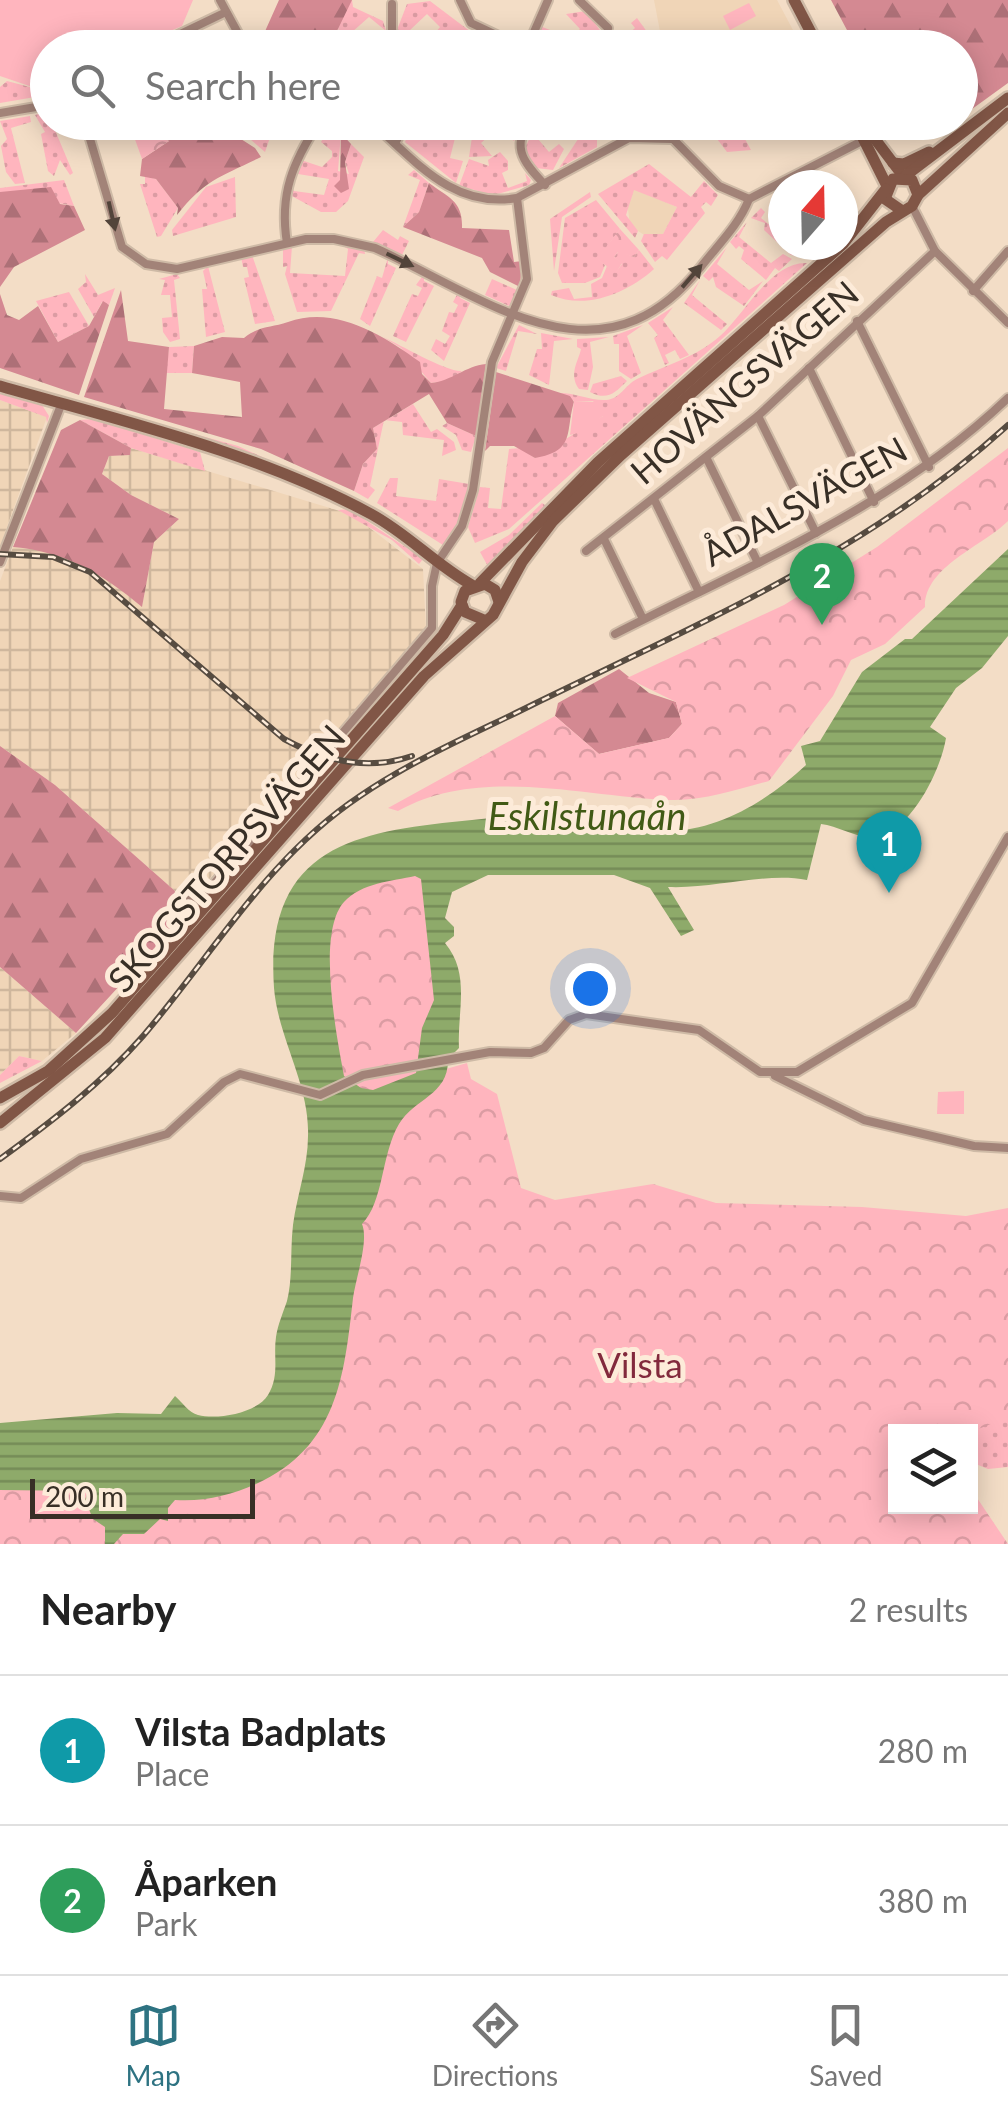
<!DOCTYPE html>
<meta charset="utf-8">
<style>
body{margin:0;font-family:Lato,sans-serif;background:#f2f2f2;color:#222}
.controls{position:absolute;right:30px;bottom:30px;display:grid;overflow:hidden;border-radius:0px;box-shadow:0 5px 25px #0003}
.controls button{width:90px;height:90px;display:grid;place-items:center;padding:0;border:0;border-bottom:2px solid #e0e0e0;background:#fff;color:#222;font:50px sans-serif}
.compass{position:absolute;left:768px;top:170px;width:90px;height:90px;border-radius:50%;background:#fff;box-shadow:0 5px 25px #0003;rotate:20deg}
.scale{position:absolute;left:30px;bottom:25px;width:225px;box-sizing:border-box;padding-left:10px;border:5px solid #382f26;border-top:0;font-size:28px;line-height:35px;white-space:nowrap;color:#382f26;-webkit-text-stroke:8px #fdebd9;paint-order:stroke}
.you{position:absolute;left:590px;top:988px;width:35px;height:35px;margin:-25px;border:8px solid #fff;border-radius:50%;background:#1a73e8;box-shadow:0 0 0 15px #1a73e833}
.badge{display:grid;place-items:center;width:65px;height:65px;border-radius:50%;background:#2e7382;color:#fff;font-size:32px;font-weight:700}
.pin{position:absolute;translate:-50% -82px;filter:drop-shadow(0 2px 5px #0008)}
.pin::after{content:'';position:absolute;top:52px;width:35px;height:30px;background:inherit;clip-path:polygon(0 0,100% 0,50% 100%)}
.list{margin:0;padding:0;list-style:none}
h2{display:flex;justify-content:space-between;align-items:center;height:130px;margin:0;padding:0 40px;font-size:42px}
h2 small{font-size:32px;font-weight:400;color:#767676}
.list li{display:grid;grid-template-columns:65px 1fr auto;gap:30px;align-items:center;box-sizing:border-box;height:150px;padding:0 40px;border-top:2px solid #e0e0e0}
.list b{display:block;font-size:38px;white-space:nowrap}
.list p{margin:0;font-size:32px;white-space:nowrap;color:#767676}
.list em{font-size:32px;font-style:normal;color:#767676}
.icon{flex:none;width:55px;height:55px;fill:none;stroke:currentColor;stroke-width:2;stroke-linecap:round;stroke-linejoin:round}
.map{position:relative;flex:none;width:1008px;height:1544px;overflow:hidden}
.search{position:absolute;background:#fff;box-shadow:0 5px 25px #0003;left:30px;right:30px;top:30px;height:110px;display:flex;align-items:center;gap:25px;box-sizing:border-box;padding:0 35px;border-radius:55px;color:#767676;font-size:38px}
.sheet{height:430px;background:#fff}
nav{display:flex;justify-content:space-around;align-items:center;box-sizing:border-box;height:140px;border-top:2px solid #e0e0e0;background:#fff;font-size:28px;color:#767676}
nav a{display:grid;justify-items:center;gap:5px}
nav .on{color:#2e7382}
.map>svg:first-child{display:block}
</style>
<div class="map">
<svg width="1008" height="1544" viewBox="0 0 1008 1544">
<defs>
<pattern id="industrial-grid" width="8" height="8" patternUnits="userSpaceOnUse" patternTransform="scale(2.5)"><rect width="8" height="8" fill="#f0d5b7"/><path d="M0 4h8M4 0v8" fill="none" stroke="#cfb79d"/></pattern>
<pattern id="grass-dots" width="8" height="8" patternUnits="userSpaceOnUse" patternTransform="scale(2.5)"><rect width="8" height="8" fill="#ffb5be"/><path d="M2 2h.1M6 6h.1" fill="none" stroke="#db9ca3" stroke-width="1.8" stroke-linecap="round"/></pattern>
<pattern id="forest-firs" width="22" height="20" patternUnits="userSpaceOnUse" patternTransform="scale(2.5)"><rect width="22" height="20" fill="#d48992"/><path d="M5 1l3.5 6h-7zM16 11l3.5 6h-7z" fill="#ad7077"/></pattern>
<pattern id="park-crowns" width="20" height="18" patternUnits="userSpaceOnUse" patternTransform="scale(2.5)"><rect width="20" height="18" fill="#ffb5be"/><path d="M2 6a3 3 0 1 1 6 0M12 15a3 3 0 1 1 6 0" fill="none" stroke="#db9ca3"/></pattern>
<pattern id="water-rules" width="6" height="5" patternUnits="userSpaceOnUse" patternTransform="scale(2.5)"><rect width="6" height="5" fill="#8eaa6a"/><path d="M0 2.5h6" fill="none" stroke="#758b57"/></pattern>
</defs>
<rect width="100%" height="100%" fill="#f3ddc6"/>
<g fill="#f0d5b7">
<path d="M654,0H777L802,47H663Z"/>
<path d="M634,189L677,207L663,234L646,236L630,226L627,200Z"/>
</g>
<g fill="url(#industrial-grid)">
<path d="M0,400L47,417L0,546Z"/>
<path d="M131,448L353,515L423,569L426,630L198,892L175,891L55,785L0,746V581L13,547L43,550L98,571L142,606L154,542L179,519L131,495L102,474L109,456L130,455Z"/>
<path d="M0,967L76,1033L42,1061L19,1056L0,1075Z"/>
</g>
<g fill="url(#grass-dots)">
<path d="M352,0L353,7L383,21L386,31L369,17L351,33L362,46L367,42L368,48L343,47C335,32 337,12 352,0Z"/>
<path d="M430,1L471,32L439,35L435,33L440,27L427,14L409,31L422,45L429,38L432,46L407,47L397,30L407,4Z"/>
<path d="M586,11L602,33L594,47L539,48L533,45L540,26L550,30L561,46L580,29L566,14Z"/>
<path d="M637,18L658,47H636L625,37L635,28L631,23Z"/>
<path d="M474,36L489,42L490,47L480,43L475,47H438L440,40Z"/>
<path d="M7,81L41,90L47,88V95L0,103V87Z"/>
<path d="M47,112L48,122L52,123L73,173L70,175L60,160L54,176L48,171L41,134L45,132L35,115Z"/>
<path d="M30,116L31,122L11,128L25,183L15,184L6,172L1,146L7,139L0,121Z"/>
<path d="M260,123H275L265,152L250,139Z"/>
<path d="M326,123L341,133L338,171L349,174L345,162L351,144L364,157L348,201L336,212H321L290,195L291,185L294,191L324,195L329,179L298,174L294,178L301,160L322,167L332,157V151L321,142L327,132L322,128Z"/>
<path d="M413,123L430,128L435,124L439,129L447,123H469L468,137L456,134L450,158L463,161L456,183L405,142Z"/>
<path d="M487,123H522L514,141L498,128L481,143L492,156L469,157L472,137Z"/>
<path d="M535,127L543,133L538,139L549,152L559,144L564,149L553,170L536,168L524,150Z"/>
<path d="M586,127L597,135V147L559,168Z"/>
<path d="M739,128L751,150L727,152L714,135Z"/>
<path d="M500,152L508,161V170L502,173L508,188L527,181L525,173L531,180L529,185L494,195L459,186L469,159L489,166L488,160Z"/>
<path d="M649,164L691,197L704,181L718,195L711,206L706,202L701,207L705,213L667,260L662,256L655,262L641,241L644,234H663L677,207L634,190L626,215L638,231L635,238L598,194Z"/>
<path d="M414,170L429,183L419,212L403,227L420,180L408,175Z"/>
<path d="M145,176L156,179L178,208L161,236L157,237L140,184H145Z"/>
<path d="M235,177L236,217L173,236L172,230L206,187Z"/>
<path d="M64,180L74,206L0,192V188Z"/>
<path d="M590,192L591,197L562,217L554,271L550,219Z"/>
<path d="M596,200L620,229L598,259L605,265L600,277L585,283H562L558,273L565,218Z"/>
<path d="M761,208L765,212L761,218L783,236V245H794L807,255L825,245L813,258L791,255L764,230L765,223L751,218Z"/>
<path d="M747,222L739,237L771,263L783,254L792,259L779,271L775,268L766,280L741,259L744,250L739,246L736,249L730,242Z"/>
<path d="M383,230L398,240L400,236L409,241L402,255L373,242Z"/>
<path d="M292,246L290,273L345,276L348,249L343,246L364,248L365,254L359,253L331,311L297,312L285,274L287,266L283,267V247Z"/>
<path d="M727,247L717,264L749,290L763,281L744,306L716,287L713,277L709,281L703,276Z"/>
<path d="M639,250L654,269C626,294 586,310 551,295L552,291L569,288L574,299L592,297L591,284L602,278L607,266L616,272L622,264L614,257L619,251L634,257Z"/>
<path d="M252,255L275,321L255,324L244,278L249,277L247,267H243L241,257Z"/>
<path d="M388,257V264L396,268L370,326L360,319L377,276L382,278Z"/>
<path d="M807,263L509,529L475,543L468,527L480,487L490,488L488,508L501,509L509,449L520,448L535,458L603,416L593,401H574L560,393C575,393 592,401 606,400C620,399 625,385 637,379C666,365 695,358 720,336C744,315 771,261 807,263Z"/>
<path d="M208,266L225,332L206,337L202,289H207L203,271Z"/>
<path d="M85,274L98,295L115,288L109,305L102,302L94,317L78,289L86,282Z"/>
<path d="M177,274L180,278L174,280L180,339L170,342L163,332L162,318L172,317L170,295H161L165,280L159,279Z"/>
<path d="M424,274V281L434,286L406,342L393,336L412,294L418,296L422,288L416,285Z"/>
<path d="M492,279L519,291L509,306L485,295Z"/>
<path d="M700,280L692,295L727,324L721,330L684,303Z"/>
<path d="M459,291L460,298L470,303L444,361L431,350L436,339L445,344L450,336L442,331L449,312L454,313L458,305L453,302Z"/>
<path d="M69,292L89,326L58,342L36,301Z"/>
<path d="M673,307L663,320L689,355L680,359L675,350L665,355L669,363L665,365L654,338L658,335L648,323Z"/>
<path d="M519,325L537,334L518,331L506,371L496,368Z"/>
<path d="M643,325L627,336L641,373L631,379L619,371V344H614L613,336Z"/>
<path d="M541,333L573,339L554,341L549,385L529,375L537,349H542Z"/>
<path d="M383,337C401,345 446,372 462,371L449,381L431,383L401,348Z"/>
<path d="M609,337L590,342L593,367L588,390L579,389C568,374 579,360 581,349L577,347V339Z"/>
<path d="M194,346L192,373H166L169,347Z"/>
<path d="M621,376L627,381C615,393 607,401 590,392L593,384Z"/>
<path d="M0,391L42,405L49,416L47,423L46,417L0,400Z"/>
<path d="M82,403L238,446L366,504L266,459Z"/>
<path d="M413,404L431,432L437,429L454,442L456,450L442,456L444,440L403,435L402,422L384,420L370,486L375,490L368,499L354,491L363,464L377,449L373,428Z"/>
<path d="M93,419L200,452L205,471L131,448L80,420Z"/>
<path d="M447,423L476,436L471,452L462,450L456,435L442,426Z"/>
<path d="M390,478H398L396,496L436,501L439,479L469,484L458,522L443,545L377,503Z"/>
<path d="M542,503L548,507L490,570L480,552L509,535Z"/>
<path d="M349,509L423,559L419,564L392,540L338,510Z"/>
<path d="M19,1056L42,1061L0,1083V1075Z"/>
<path d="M1008,1411V1467L988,1469L971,1462L970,1432H967Z"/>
</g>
<g fill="url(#forest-firs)">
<path d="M279,0H352L337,31L343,47H258Z"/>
<path d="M831,0H1008V83L961,117L960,48L856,47Z"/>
<path d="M127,123H192L197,131L219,125L255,148L261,157C222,176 204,180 177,215L178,208L156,179L140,176L142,159L169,141L146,130L132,131Z"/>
<path d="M341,133L351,144L345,162L349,189L341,193L334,186L340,180Z"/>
<path d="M429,183C449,198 463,201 462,228L509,230L514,262L522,261L520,287L490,272L482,258L403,227L419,212Z"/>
<path d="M51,187L60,204L74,206L85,230L14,267L0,287V192Z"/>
<path d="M121,290L128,341L169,347L164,409L242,417L240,382L192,373L194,346L222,337L244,338C260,325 271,328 288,322C334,305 382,334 420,362L422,374L431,383C452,381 465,366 486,364L476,436L447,423L429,394L373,428L377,449L363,464L354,491L261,449L84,397Z"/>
<path d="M0,294L7,315L19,320L38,306L58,342L89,326L103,301L109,305L79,395L0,368Z"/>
<path d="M496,372L570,396L574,402C565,432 576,451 535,458L514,446H490L485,451Z"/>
<path d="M80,420L131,448L130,455L109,456L102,474L131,495L179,519L154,542L142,607C101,573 67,552 13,547L61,430Z"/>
<path d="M619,669L649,693L676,702L682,724L669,738L599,754L555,716L558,703Z"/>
<path d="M0,746L55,785L175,891L171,907L180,920L76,1033L0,967Z"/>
</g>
<g fill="url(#park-crowns)">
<path d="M146,130L169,141L142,159L132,131Z"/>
<path d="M620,229L639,250L634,257L618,252L614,257L622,263L616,273L597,259Z"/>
<path d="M574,401L598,402L604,415L585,431L570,435Z"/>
<path d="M1008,448V521C983,546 924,567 925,607L885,644L851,660L833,696L769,781C738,789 703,801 671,800C585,797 479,765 398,811L388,808L555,716L599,754L669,738L682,724L676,702L627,678L784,605L877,547Z"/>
<path d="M455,838L437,942L432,1073L467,1063L471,1079L497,1094L521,1188L555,1200L653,1184L716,1203L862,1207L966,1216L1008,1208V1417L971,1432H896V1506H970L971,1489L1008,1544H0V1450L269,1464L317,1380L314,924L381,854Z"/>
</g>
<g fill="#ffb5be">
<path d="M0,0H193L182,26L133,47L48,48L47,88L41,90L0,76Z"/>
<path d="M749,3L756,16L730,30L723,16Z"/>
<path d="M964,1091V1114H937L938,1092Z"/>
</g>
<path fill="url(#water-rules)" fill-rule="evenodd" d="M1008,549V636L982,668L956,688L930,727L946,738C941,769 912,831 875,837C858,839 838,826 821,824L807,880C765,872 714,889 668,887L694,930L681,936L650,888L614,875H488L452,892L445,918L454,927V936L445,943C471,974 457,1011 459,1048L448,1059C449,1095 415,1098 399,1124C381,1154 384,1202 362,1224C369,1241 356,1277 353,1298C344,1378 337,1447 256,1484C231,1495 204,1502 175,1500L168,1508V1521L160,1519L144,1534H123L114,1544H105V1527L93,1519L85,1500L88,1491L0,1490V1423L117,1413L161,1414L175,1396C182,1402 189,1413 198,1415C218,1420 257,1413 268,1395C280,1375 273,1357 276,1337C278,1324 283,1313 287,1301C293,1277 290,1250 293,1225C297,1195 308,1166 308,1136C310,1085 278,1038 274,988C264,843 360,831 472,820C518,815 564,809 608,819L615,815C632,818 651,831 667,831C719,831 770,799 806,765L801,746L820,741L862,672L905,639H912ZM415,876L421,879L434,1000L422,1028L416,1073L373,1090L361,1088L344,1076C337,1038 316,933 344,902C361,883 392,881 415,876Z"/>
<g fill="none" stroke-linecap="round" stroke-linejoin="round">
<defs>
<g id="street">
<path d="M220,0L246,48"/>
<path d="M460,0L471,23L524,48"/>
<path d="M579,0L608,28"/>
<path d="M392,4V30L400,48"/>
<path d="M151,48L226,12"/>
<path d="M527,48L548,0"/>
<path d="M0,113L48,105"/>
<path d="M85,122L122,247L146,264L177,269L306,239H334L375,248C486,298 600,393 700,268C717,246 739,225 749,199"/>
<path d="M371,122C415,160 452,209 517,198L629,138L673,139L719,186L749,199L866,139"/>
<path d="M529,122C510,148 526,165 545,185"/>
<path d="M671,122L673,139"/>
<path d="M395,143L407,122"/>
<path d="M912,206L935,251L1008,323"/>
<path d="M287,243C279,194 293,162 319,122"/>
<path d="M973,291L1008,251"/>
<path d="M857,321L929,467"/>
<path d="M809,368L874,502"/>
<path d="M758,416L816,533"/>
<path d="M706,457L758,563"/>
<path d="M654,499L699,592"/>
<path d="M604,539L643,619"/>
<path d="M586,551L758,416L935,251"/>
<path d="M0,562L61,405"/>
<path d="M615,634C752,564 895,506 1008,398"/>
<path d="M200,898L178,901V913L188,914L432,628V586L437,563L462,526L473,490L492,362L527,279L517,198"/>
<path d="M775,1076L864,1120L974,1146L1008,1148"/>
<path d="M0,1196L21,1198L81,1159L167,1134L224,1082L240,1074L320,1095L363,1075L490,1052L531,1053L544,1048L569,1020L586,1014L699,1030L760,1072H797L912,1003L1008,837"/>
</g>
<g id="secondary">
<path d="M794,0L819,48"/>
<path d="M855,122L887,186"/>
<path d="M862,122L903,176"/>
<path d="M893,163L904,164L929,152"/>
<path d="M905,176L1008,98"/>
<path d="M901,210L885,199L893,179L912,180L918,195"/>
<path d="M843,244L886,189"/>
<path d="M0,386C125,422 256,452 371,514C408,534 436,565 472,585"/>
<path d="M480,583L598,462L842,245"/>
<path d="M484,620L465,612L461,602L465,591L485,584L495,590L499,602"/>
<path d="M0,1098L48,1071L112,1013L443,635L462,605"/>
<path d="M0,1123L105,1038L424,676L493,615L522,562L553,521L621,455L886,222L912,206L918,195L1008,113"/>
</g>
</defs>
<use href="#street" stroke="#cebaa6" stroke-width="12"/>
<use href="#secondary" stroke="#cebaa6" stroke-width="16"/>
<use href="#street" stroke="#a28378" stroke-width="8"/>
<use href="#secondary" stroke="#815646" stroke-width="11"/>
<defs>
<g id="rail">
<path d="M0,554L53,557L90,572L284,739C324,761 368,771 412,756"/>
<path d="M0,1159C51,1122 101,1084 143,1036C214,953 267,858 360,796C414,759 476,733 534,704C700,623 870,551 1008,425"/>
</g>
</defs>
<use href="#rail" stroke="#574c41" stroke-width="6"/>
<use href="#rail" stroke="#fdebd9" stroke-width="2.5" stroke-dasharray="8" stroke-linecap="butt"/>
</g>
<defs><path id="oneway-solid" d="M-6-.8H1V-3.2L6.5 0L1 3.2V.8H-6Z" transform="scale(2.5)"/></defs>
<g fill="#52443a">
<use href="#oneway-solid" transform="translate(112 216) rotate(77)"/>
<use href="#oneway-solid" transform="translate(400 260) rotate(26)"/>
<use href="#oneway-solid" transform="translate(692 276) rotate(-49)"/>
</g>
<g text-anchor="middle" stroke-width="10" stroke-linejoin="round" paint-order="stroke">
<g font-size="35" fill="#382f26" stroke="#fdebd9">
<text transform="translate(745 383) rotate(-41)" y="12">HOVÄNGSVÄGEN</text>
<text transform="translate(805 502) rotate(-29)" y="12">ÅDALSVÄGEN</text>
<text transform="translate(227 859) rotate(-49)" y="12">SKOGSTORPSVÄGEN</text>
</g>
<g font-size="35" fill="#82293c" stroke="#fdebd9">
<text x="640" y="1378">Vilsta</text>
</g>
<g font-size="38" font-style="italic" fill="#415a15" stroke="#fdebd9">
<text x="587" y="830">Eskilstunaån</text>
</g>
</g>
</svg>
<div class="controls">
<button><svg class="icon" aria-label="layers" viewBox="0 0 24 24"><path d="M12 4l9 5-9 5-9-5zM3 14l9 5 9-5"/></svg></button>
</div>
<svg class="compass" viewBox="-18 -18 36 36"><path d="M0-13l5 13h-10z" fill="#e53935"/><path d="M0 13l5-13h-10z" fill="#767676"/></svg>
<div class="scale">200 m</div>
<div class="you"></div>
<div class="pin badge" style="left:889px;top:893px;background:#0f9aa8">1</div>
<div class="pin badge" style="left:822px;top:625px;background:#2e9e5b">2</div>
<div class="search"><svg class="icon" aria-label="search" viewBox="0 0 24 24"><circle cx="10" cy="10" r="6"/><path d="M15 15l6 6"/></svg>Search here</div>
</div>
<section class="sheet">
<h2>Nearby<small>2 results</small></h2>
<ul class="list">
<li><span class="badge" style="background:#0f9aa8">1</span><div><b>Vilsta Badplats</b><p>Place</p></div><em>280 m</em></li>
<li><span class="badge" style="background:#2e9e5b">2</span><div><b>Åparken</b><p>Park</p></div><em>380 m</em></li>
</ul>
</section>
<nav>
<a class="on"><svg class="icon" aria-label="map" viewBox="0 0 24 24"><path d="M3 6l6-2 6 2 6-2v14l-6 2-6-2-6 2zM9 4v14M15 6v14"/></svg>Map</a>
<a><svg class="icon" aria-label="directions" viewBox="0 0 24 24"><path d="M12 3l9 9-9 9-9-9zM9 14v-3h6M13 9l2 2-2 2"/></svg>Directions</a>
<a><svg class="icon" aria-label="saved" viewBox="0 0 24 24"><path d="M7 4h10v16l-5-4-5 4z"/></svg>Saved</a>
</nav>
